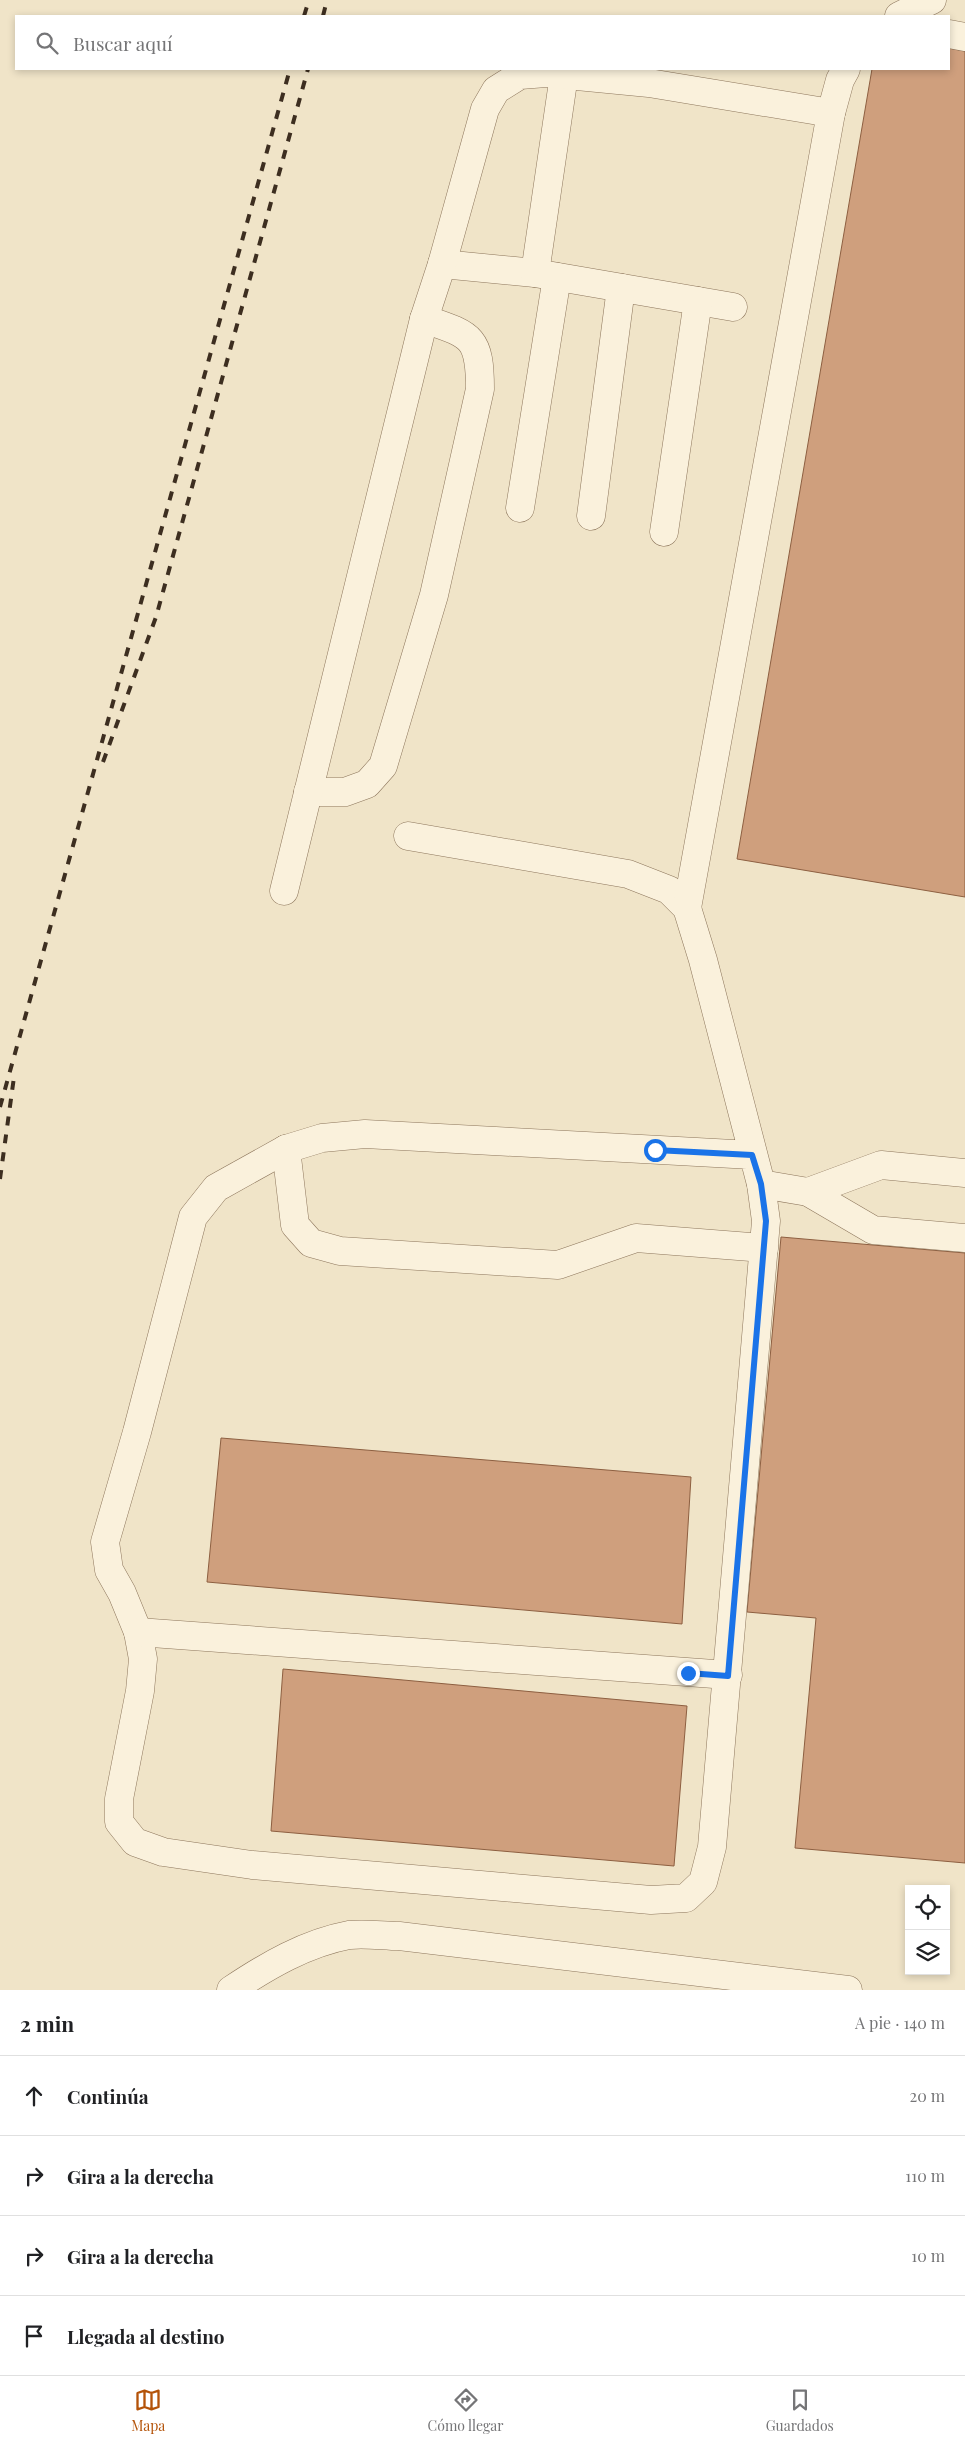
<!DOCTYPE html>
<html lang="es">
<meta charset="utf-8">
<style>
body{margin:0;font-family:"Playfair Display",serif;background:#f6f6f6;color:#202124}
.controls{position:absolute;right:15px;bottom:15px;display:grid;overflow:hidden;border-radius:0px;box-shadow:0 2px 8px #0003}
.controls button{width:45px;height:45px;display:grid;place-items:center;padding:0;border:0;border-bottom:1px solid #e0e0e0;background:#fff;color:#202124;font:25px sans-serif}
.stop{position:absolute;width:15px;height:15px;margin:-11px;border:4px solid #1a73e8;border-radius:50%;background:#fff}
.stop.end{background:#1a73e8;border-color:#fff;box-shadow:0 1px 5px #0008}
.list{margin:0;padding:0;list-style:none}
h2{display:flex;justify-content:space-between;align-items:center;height:65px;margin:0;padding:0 20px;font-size:21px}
h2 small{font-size:16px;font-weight:400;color:#757577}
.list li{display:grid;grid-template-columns:32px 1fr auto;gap:15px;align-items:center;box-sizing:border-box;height:80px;padding:0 20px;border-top:1px solid #e0e0e0}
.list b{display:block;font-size:19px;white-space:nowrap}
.list em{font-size:16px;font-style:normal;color:#757577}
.icon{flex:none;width:28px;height:28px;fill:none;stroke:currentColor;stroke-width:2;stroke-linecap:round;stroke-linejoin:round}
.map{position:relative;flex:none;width:965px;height:1990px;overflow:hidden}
.search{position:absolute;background:#fff;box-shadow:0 2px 8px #0003;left:15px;right:15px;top:15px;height:55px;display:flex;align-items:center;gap:12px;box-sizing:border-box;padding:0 18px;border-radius:0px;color:#757577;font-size:19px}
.sheet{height:385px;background:#fff}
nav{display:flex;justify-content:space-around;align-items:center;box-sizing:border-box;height:70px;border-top:1px solid #e0e0e0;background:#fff;font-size:14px;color:#757577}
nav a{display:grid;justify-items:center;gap:2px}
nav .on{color:#b45309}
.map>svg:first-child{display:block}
</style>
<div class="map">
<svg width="965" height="1990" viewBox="0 0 965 1990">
<rect width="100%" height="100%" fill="#f0e4c8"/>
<g fill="#cf9f7d" stroke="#8d5f41">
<path d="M949,48L965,51V897L737,859L872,69H949Z"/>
<path d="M781,1237L965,1253V1863L795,1848L816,1618L747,1612Z"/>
<path d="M221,1438L691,1477L682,1624L207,1582Z"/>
<path d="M283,1669L687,1706L674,1866L271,1831Z"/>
</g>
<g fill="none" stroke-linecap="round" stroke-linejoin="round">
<defs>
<g id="minor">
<path d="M899,16L932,0"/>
<path d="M949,34L965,37"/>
<path d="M442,264L535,273L733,307"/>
<path d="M535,273L564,75"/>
<path d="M520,508L557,277"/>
<path d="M591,516L621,288"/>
<path d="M664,532L698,301"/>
<path d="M308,792H345L367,784L383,766L434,595L480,389C480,336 471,335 424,319"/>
<path d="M408,836L628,874L669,890L687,908L703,960L761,1184L766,1221L712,1847L703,1882L686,1898L651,1900L252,1865L163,1852L135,1842L119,1822V1799L140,1691L143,1659L138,1632L122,1593L109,1570L105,1542L137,1432L193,1217L216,1188L286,1149L322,1138L365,1134L752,1155"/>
<path d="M284,891L424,319L442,264L485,109L496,90L520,75L546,73L649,83L831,113"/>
<path d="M687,908L831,113L840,80L846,69"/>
<path d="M286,1149L295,1225L311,1243L340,1251L558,1265L636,1238L764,1248"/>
<path d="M761,1184L808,1192L873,1230L965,1238"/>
<path d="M808,1192L881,1165L965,1173"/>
<path d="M138,1632L728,1675"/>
<path d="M231,1990C267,1966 306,1943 349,1935C365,1933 384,1936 399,1936L848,1990"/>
</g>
</defs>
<use href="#minor" stroke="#8d765c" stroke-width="29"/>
<use href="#minor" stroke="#faf1dc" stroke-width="28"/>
<g stroke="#3d2e20" stroke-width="4" stroke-dasharray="9 9" stroke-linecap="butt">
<path d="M304,16L309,0"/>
<path d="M323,16L327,0"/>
<path d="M103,762L156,617L308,69"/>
<path d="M0,1107L290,69"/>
<path d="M0,1179L14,1077"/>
</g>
</g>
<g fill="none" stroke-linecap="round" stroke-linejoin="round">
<path stroke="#1a73e8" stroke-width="6" d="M655,1150L752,1155L761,1184L766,1221L728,1676L688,1673"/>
</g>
</svg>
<div class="controls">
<button><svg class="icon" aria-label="locate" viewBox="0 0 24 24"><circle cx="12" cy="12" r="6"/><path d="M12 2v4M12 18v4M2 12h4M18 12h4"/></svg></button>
<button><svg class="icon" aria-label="layers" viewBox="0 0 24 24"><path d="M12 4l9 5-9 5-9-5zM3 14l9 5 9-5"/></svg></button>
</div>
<div class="stop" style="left:655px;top:1150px"></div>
<div class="stop end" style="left:688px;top:1673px"></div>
<div class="search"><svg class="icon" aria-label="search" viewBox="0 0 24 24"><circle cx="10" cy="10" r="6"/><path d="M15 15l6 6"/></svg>Buscar aquí</div>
</div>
<section class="sheet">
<h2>2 min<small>A pie · 140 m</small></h2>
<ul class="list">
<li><svg class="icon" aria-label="ahead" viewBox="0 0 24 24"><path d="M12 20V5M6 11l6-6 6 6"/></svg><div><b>Continúa</b></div><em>20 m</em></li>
<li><svg class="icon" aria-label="right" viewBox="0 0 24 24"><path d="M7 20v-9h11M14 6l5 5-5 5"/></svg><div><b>Gira a la derecha</b></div><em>110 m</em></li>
<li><svg class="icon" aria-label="right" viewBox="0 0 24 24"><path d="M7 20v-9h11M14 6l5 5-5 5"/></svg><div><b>Gira a la derecha</b></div><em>10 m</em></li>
<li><svg class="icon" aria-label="arrive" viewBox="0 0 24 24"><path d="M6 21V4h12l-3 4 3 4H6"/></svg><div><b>Llegada al destino</b></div></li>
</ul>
</section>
<nav>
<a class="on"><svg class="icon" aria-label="map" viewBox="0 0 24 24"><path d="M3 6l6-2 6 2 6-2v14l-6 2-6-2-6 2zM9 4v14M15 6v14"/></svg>Mapa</a>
<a><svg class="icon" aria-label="directions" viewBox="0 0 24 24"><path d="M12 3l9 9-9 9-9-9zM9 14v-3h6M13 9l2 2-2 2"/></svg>Cómo llegar</a>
<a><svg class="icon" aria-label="saved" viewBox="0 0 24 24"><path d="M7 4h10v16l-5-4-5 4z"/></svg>Guardados</a>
</nav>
